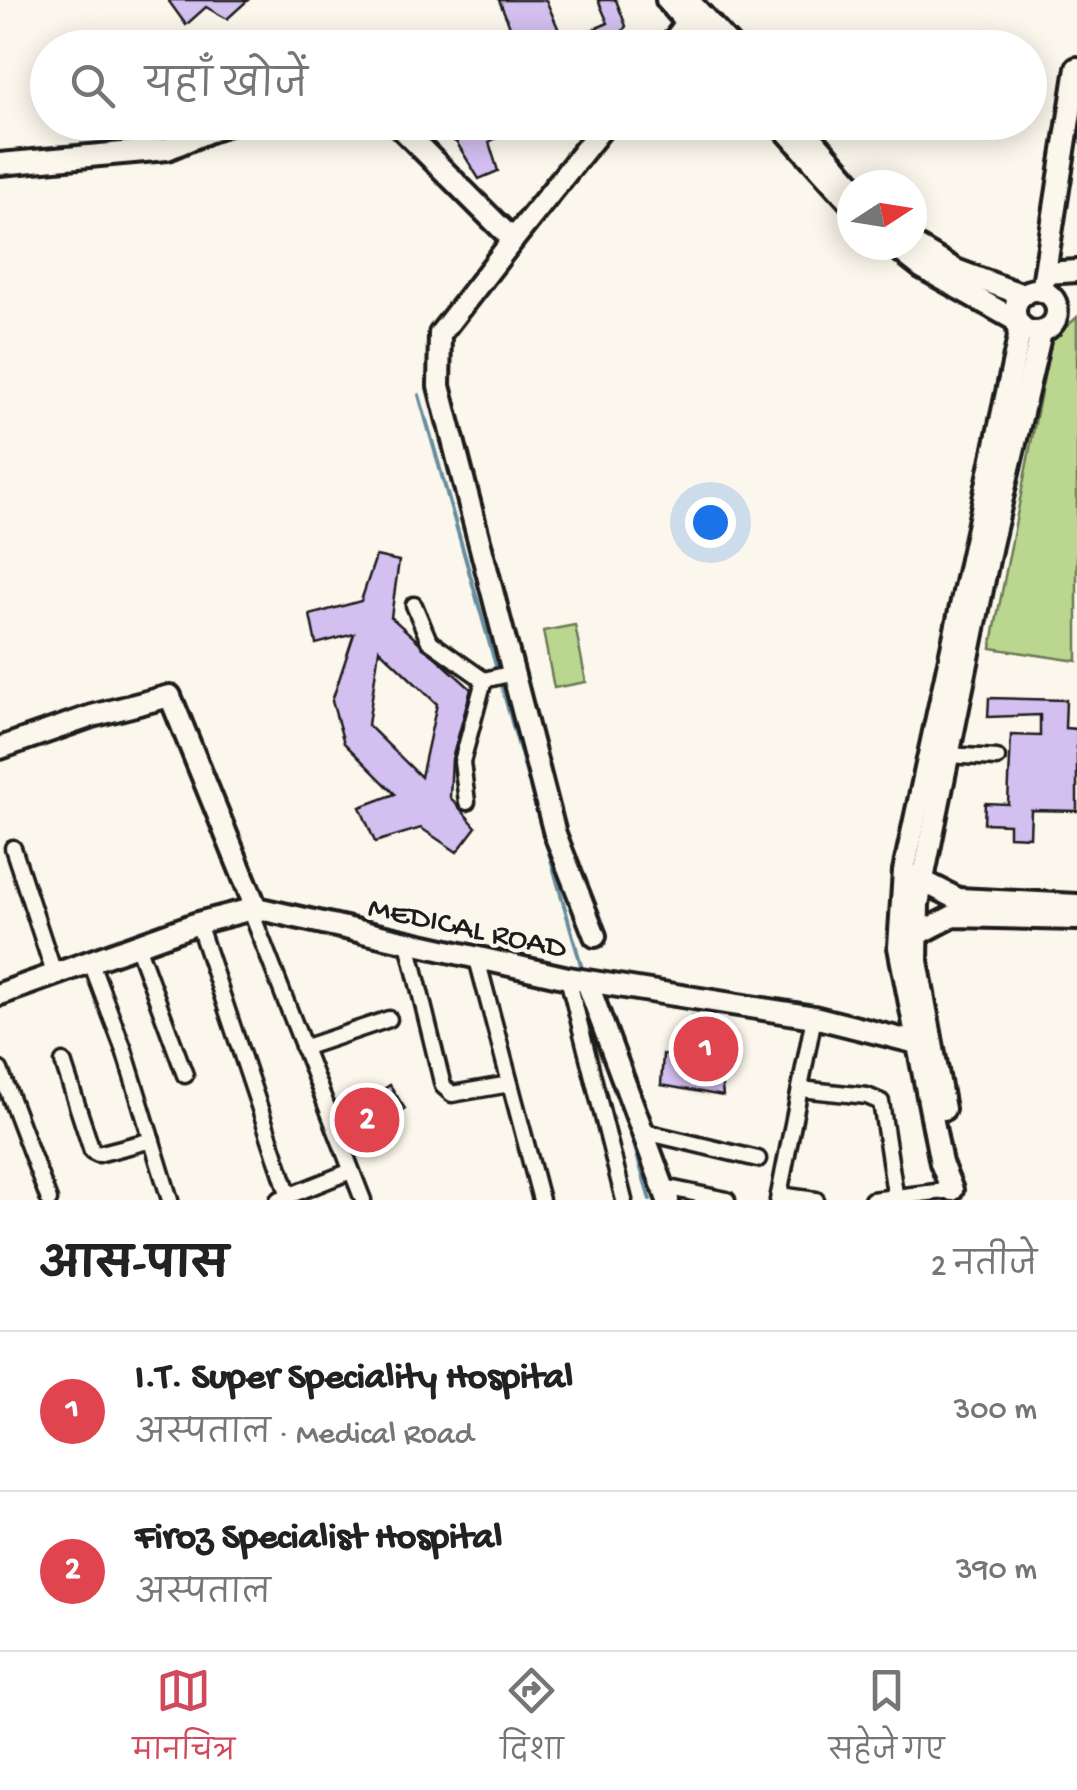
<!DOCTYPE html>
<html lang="hi">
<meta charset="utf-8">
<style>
body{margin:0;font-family:"Gochi Hand","Playpen Sans Deva",sans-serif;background:#f2f2f2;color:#222}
.compass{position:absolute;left:837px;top:170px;width:90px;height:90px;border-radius:50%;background:#fff;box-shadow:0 5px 25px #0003;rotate:78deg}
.you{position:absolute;left:710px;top:522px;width:35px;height:35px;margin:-25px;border:8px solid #fff;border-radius:50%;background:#1a73e8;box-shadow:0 0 0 15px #1a73e833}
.badge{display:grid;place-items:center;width:65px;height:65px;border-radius:50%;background:#d1495b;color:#fff;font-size:32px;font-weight:700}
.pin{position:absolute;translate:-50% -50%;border:5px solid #fff;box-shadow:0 2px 10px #0006}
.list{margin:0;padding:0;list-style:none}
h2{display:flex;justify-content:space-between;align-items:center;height:130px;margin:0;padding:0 40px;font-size:42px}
h2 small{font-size:32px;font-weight:400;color:#767676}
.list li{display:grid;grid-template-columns:65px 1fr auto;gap:30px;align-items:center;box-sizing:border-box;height:160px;padding:0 40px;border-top:2px solid #e0e0e0}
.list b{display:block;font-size:38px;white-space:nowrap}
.list p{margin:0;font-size:32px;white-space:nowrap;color:#767676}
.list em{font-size:32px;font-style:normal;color:#767676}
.icon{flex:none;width:55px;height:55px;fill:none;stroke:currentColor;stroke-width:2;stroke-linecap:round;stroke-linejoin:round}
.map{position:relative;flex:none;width:1077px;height:1200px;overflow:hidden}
.search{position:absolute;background:#fff;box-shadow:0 5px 25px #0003;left:30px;right:30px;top:30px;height:110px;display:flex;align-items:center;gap:25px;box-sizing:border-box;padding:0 35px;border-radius:55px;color:#767676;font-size:38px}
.sheet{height:450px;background:#fff}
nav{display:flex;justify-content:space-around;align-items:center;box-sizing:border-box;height:140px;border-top:2px solid #e0e0e0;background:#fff;font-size:28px;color:#767676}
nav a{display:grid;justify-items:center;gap:5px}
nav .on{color:#d1495b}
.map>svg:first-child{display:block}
</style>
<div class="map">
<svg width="1077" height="1200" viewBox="0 0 1077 1200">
<rect width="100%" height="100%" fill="#fbf7ec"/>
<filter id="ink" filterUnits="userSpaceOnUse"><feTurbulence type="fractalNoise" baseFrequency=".01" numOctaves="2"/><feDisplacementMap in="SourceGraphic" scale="20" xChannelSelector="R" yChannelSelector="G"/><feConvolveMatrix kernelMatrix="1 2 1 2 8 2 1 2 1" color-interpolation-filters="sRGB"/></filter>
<g filter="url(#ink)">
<g fill="#bbd78f" stroke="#6c7a56" stroke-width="2.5">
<path d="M1077,317V661L991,648L1051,341Z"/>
<path d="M575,625L586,682L554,688L543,631Z"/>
</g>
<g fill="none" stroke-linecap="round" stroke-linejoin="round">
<g stroke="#658d9f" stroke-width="4">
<path d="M419,395L583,972"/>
<path d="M623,1106L650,1200"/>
</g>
</g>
<g fill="#d3bff0" stroke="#1c1c1c" stroke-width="2.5" fill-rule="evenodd">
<path d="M168,0H248L227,19L206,7L186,25Z"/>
<path d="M499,0H546L564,42L608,23L598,0H616L626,26L618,39L597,48H519Z"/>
<path d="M424,122H501L506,133L489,142L498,171L479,179L457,143Z"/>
<path d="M376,556L399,561L391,617L471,689L452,759L450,797L476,827L457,852L421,828L375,842L360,807L395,794L344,743L332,701L354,634L316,644L310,615L361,601ZM379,649L437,704L421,777L368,725Z"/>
<path d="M989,698L1066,700L1065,728L1077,729V811L1031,810L1030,837L1009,836V824L984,823L985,803L1008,804L1011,735L1040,736V715L988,717Z"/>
<path d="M714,1016L723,1096L661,1085L663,1054L696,1062L692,1017Z"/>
<path d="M390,1085L405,1109L364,1138L348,1112Z"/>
</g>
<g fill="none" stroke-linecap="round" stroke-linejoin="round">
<defs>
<g id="street">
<path d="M414,605L429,641L484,680L513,673"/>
<path d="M947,755L997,758"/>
<path d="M467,802L462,762L484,680"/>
<path d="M13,848L54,973"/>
<path d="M250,909L363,1200"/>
<path d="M198,923L289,1196"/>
<path d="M408,943L443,1086L452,1094L510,1084"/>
<path d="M137,945L185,1075"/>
<path d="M477,959L541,1200"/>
<path d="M90,960L124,1050L170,1200"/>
<path d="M568,978L624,1200"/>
<path d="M303,1048L389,1019"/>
<path d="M63,1062L92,1151L98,1154L152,1140"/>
<path d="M0,1070L49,1200"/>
<path d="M800,1089L867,1096L881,1102L896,1200"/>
<path d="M645,1132L758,1159"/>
<path d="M664,1187L727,1200"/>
<path d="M779,1195L816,1200"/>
<path d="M278,1200L351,1171"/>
<path d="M778,1200L814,1017"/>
<path d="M872,1200L952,1190"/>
</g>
<g id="secondary">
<path d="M667,0L709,48"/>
<path d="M688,0L732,48"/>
<path d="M668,48L687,23"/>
<path d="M395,122L513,240L607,122"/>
<path d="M778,122L852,204"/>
<path d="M798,122L853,185"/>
<path d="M0,164L167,149L231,122"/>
<path d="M513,240L440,334L439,386L555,834L595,936"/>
<path d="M912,244L956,270L1023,295"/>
<path d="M893,245L921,267L1017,321L1019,337L904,871L899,947L941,1163L952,1190"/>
<path d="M1046,273L1077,271"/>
<circle cx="1036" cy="311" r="21"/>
<path d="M1042,291L1077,68"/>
<path d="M0,748L92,716L170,696L256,908"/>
<path d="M915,877L958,899L1077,905"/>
<path d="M917,935L953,916L1077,919"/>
<path d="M587,982L668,1200"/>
<path d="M0,994L198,923L256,908L568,978L814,1017L929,1046"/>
<path d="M944,1109L917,961L918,904L991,545L1041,332"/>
</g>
</defs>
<use href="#street" stroke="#1c1c1c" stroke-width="21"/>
<use href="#secondary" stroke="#1c1c1c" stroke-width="28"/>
<use href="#street" stroke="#fbf7ec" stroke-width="14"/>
<use href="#secondary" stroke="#fbf7ec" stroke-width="20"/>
</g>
</g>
<g text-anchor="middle" stroke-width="8" stroke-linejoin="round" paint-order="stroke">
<g font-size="32" fill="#1c1c1c" stroke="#fbf7ec">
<text transform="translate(468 925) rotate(12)" y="11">MEDICAL ROAD</text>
</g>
</g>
</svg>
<svg class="compass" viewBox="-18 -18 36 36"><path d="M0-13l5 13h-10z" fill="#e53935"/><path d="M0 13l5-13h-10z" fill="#767676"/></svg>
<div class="you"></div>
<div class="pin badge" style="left:706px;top:1049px;background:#e0444e">1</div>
<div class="pin badge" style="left:367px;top:1120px;background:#e0444e">2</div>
<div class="search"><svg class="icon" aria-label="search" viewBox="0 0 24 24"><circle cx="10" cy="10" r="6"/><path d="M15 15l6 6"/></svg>यहाँ खोजें</div>
</div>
<section class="sheet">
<h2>आस-पास<small>2 नतीजे</small></h2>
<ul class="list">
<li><span class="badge" style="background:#e0444e">1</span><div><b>I.T. Super Speciality Hospital</b><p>अस्पताल · Medical Road</p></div><em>300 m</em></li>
<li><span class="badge" style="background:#e0444e">2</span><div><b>Firoz Specialist Hospital</b><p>अस्पताल</p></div><em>390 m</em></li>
</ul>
</section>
<nav>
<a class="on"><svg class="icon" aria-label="map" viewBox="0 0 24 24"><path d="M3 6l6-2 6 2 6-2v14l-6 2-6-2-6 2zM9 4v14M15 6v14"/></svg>मानचित्र</a>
<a><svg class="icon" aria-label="directions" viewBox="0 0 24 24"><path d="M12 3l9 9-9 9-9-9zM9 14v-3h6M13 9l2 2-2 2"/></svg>दिशा</a>
<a><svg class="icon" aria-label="saved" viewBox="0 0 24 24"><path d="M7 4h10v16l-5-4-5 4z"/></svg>सहेजे गए</a>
</nav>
